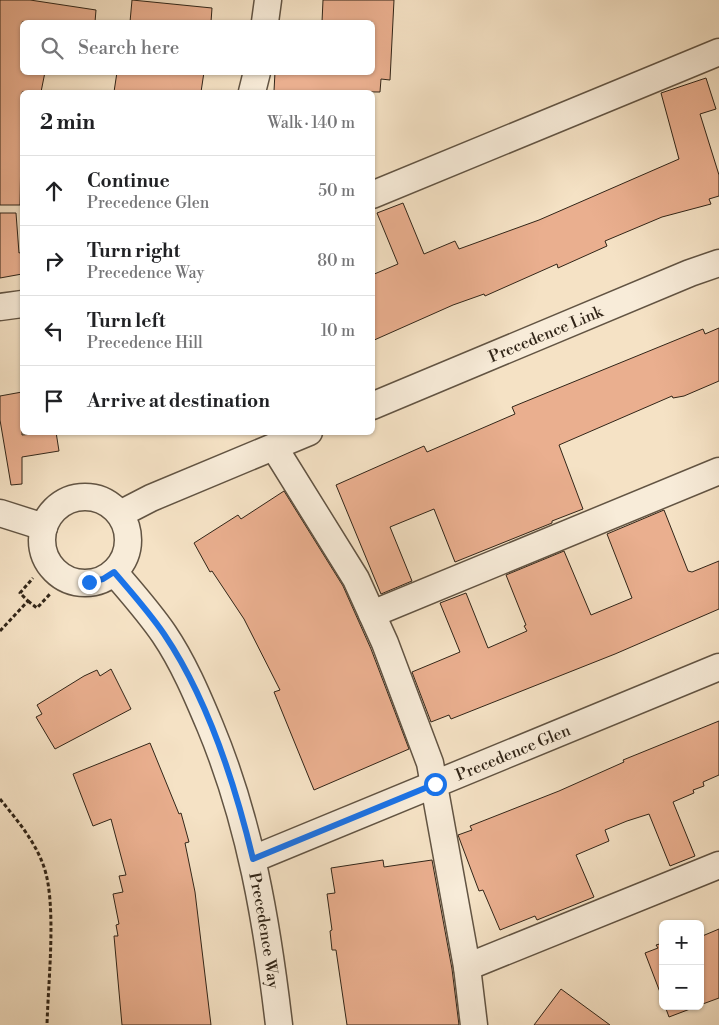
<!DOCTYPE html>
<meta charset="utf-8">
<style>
body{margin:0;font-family:"Libre Bodoni",serif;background:#f2f2f2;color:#202124}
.controls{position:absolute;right:15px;bottom:15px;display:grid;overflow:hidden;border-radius:8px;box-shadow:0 1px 4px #0004}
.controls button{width:45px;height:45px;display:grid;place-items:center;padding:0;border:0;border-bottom:1px solid #e0e0e0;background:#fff;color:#202124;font:25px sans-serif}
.stop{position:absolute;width:15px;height:15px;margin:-11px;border:4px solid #1a73e8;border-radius:50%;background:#fff}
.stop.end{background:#1a73e8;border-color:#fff;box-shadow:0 1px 5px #0008}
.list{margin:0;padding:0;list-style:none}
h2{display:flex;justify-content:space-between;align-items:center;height:65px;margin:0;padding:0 20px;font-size:21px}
h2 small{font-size:16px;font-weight:400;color:#757577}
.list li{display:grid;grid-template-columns:32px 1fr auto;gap:15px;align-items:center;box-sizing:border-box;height:70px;padding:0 20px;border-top:1px solid #e0e0e0}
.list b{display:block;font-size:19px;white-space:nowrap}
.list p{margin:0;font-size:16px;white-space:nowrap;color:#757577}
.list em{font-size:16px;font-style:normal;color:#757577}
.icon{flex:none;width:28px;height:28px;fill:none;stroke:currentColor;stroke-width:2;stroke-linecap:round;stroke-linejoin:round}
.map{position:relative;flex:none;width:719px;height:1025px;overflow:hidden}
.search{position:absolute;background:#fff;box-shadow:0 1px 4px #0004;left:20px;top:20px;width:355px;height:55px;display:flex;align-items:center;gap:12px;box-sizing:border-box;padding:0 18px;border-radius:8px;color:#757577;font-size:19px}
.panel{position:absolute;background:#fff;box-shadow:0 1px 4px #0004;left:20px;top:90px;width:355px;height:345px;border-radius:8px}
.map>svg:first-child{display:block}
</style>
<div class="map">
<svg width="719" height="1025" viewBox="0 0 719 1025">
<rect width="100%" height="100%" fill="#f5e2c5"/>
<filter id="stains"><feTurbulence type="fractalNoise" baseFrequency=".004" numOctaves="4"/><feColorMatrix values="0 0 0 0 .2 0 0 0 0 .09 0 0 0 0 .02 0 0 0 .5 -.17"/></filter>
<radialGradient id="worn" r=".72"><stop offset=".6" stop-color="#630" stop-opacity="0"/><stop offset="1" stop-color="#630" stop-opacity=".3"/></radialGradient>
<g fill="#eaaf8f" stroke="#312518">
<path d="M0,0H30L96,10L95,22H22V72H45L41,92H22L20,205H0Z"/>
<path d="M132,0L212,8L211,22H130Z"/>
<path d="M323,0H394L390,80L381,79L380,92L274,91L275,72H372V22H322Z"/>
<path d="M117,72H204L201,92H114Z"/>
<path d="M706,78L716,109L700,114L719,175V196L709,199L711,204L662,217L605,241L607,246L558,268L557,264L485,296L484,294L453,305L372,341V275L398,264L377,213L403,203L424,254L455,241L459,249L539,220L679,159L661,93Z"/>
<path d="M0,213H16L19,253L22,252V274L0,278Z"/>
<path d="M719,328V381L684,396L673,398L672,396L559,445L583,509L552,521V523L455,562L434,509L390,527L412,581L381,594L336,485L424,446L427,452L515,414L512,407L703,329L705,334Z"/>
<path d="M22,392V435L56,432L59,451L22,457V484L11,485L0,420V396Z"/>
<path d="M284,491L343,586L371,649L409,749L314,790L274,692L280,690L244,619L212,571L210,572L194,543L238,515L241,519Z"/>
<path d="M664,510L688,571L692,572L719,561V609L615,654L451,719L449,715L431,722L412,672L460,652L440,603L466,593L488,648L527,631L524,626L526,625L506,575L564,551L591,615L632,598L607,534Z"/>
<path d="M111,669L131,709L55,749L36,717L42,714L37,705L84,676L97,670L100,676Z"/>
<path d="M719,721V775L703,782L704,786L693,790L694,793L673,802L695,856L670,866L649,814L627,821L605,830L609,841L576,855L594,897L537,920L535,916L500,930L483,890L479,891L458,835L472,830L470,826L559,791L624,762L623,760Z"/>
<path d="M150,743L179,814L181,813L189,842L185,843L195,892L211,1025H122L114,936H118L116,925L119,924L113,894L123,892L119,876L126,875L111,819L93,826L73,774Z"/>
<path d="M383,860L384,867L432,860L452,969L459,1025H347L336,950H332L330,931L332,930L327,894L335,893L331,868Z"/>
<path d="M719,929V998L700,1005V937Z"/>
<path d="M663,943V1000L645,953L658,948L656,945Z"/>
<path d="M561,989L610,1025H534Z"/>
<path d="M665,1006H698L669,1017Z"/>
</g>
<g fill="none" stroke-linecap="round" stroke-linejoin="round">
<defs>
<g id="minor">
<path d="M265,22L268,0"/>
<path d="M252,92L257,72"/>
<path d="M372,195L719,52"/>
<path d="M0,307L22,304"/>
<path id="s1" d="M372,406L690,273L719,263"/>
<path d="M274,447L356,579L385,643L430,763L467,967L474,1025"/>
<circle cx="85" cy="540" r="43"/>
<path d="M0,513L44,527"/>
<path d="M120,514L151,498L309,432"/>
<path id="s2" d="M114,572C131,592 149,612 164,634C183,662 197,695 210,726C250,822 267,922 279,1025"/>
<path d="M372,614L719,471"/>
<path id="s3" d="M253,859L719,667"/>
<path d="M467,967L719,865"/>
</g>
</defs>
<use href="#minor" stroke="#625443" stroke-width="29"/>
<g stroke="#312518" stroke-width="3" stroke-dasharray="4 2.5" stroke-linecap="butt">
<path d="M28,601L37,608L50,594"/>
<path d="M0,631L28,601L20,593L33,578"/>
<path d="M0,799C17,820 35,841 44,867C57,905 48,983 47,1025"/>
</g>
<use href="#minor" stroke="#f8ecd9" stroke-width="26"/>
</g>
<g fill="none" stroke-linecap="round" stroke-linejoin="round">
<path stroke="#1a73e8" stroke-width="6" d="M89,582L103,579L114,572C131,592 149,612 164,634C208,699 235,784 253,859L435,784"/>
</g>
<g text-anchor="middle" stroke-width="4.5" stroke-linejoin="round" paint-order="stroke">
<g font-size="16" fill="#312518" stroke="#f8ecd9">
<text dy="6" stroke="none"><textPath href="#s1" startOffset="188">Precedence Link</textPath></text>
<text dy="6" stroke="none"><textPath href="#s3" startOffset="281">Precedence Glen</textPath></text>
<text dy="6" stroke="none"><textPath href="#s2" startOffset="395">Precedence Way</textPath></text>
</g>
</g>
<rect width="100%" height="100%" filter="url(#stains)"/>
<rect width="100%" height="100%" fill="url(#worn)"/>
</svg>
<div class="controls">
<button>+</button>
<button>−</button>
</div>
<div class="stop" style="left:435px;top:784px"></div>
<div class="stop end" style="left:89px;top:582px"></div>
<div class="search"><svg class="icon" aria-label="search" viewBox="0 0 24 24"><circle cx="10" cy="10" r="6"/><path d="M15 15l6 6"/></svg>Search here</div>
<section class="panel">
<h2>2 min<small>Walk · 140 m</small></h2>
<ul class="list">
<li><svg class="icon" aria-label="ahead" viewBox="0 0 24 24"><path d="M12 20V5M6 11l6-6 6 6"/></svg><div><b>Continue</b><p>Precedence Glen</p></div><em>50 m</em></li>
<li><svg class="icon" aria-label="right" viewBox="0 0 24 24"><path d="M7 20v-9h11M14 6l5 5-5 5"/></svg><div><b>Turn right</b><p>Precedence Way</p></div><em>80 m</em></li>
<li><svg class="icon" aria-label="left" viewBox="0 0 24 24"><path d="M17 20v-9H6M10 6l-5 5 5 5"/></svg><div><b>Turn left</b><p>Precedence Hill</p></div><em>10 m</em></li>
<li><svg class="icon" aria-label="arrive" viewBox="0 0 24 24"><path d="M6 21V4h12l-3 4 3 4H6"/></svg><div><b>Arrive at destination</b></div></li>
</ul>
</section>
</div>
